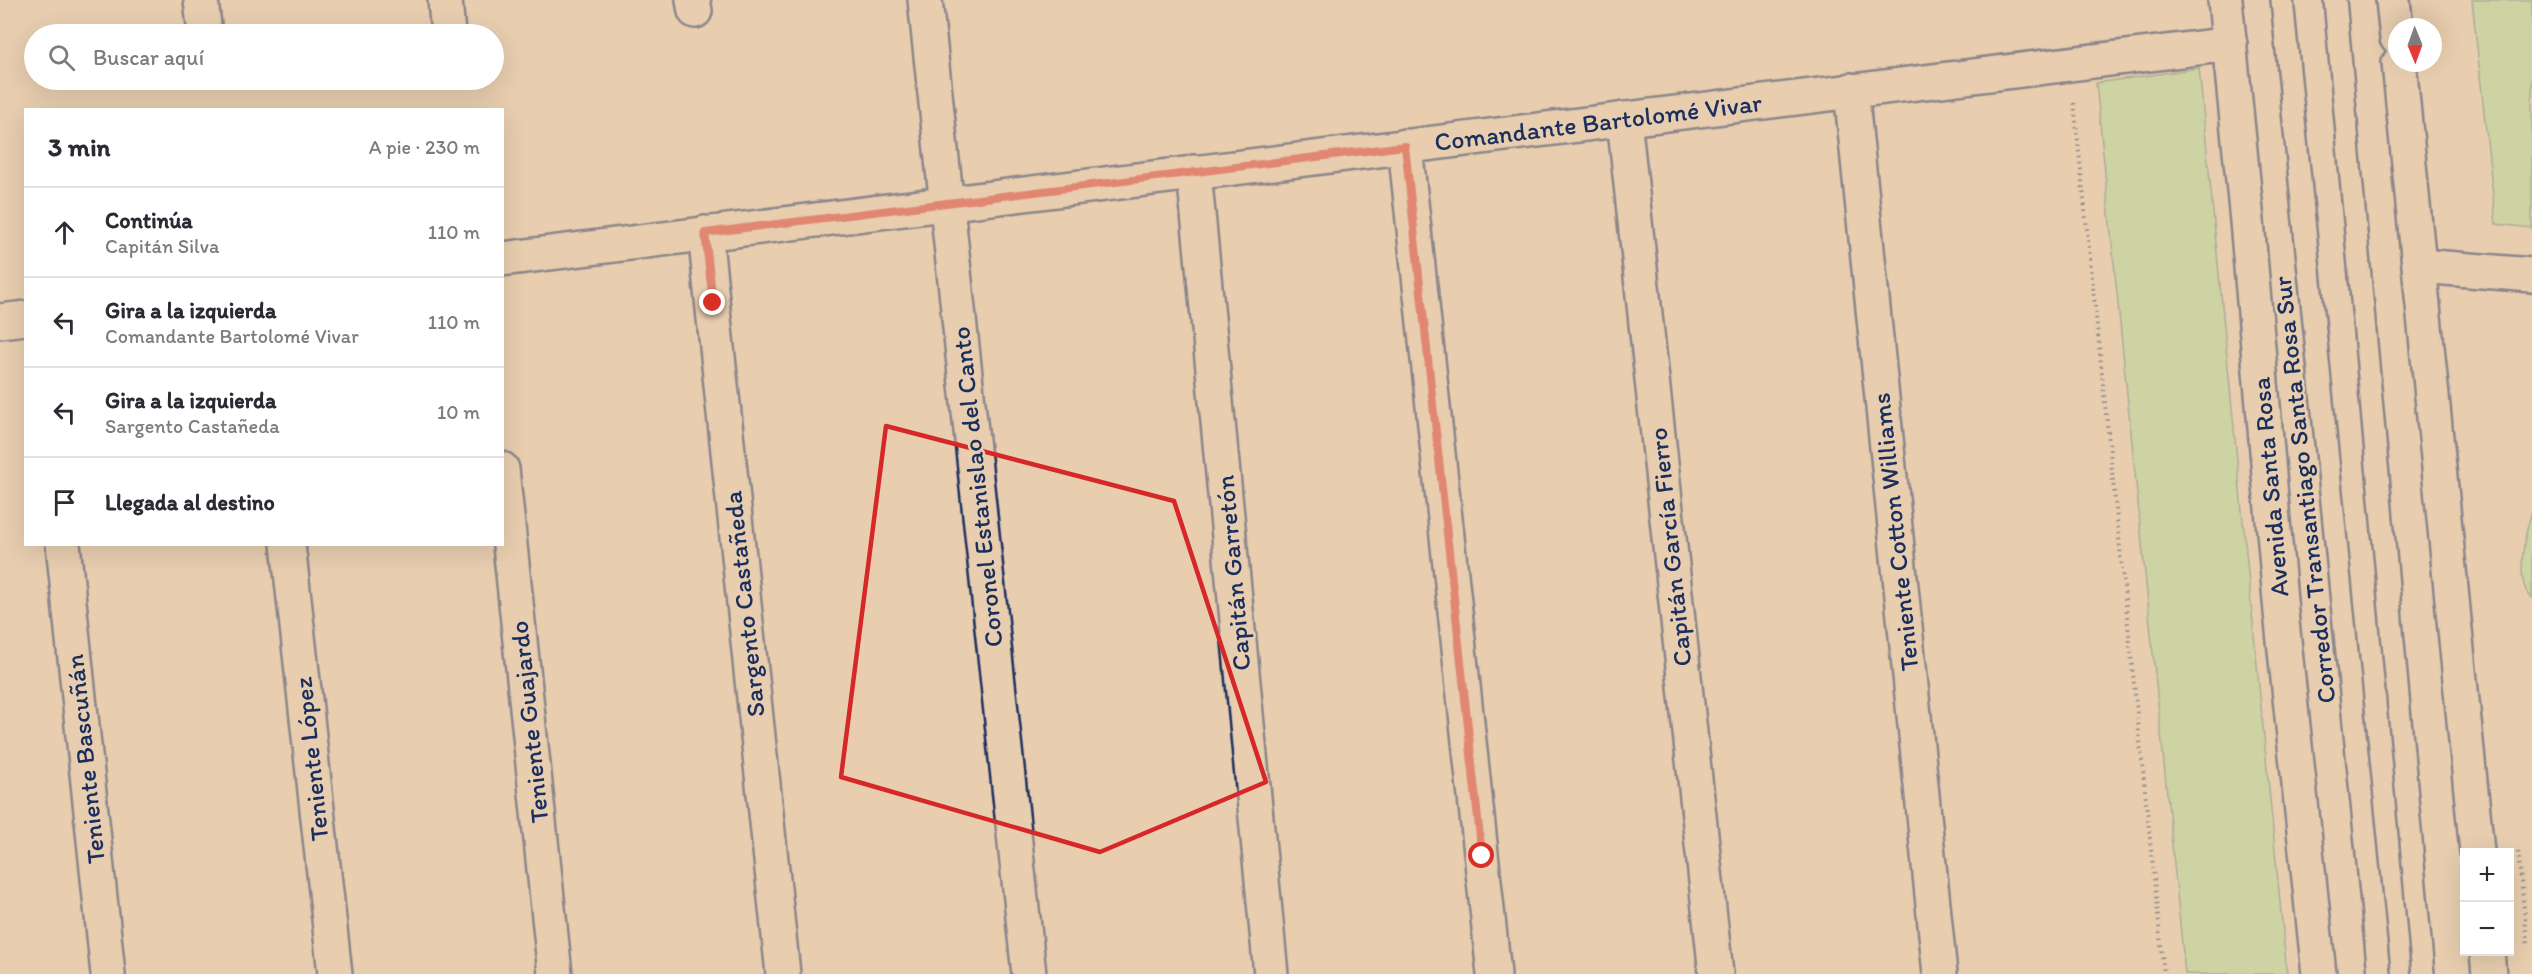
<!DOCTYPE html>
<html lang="es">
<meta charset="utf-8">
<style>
body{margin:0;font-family:Itim,sans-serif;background:#f2f2f3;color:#2b2b33}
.controls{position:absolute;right:18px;bottom:18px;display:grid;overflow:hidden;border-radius:0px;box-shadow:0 6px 24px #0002}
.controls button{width:54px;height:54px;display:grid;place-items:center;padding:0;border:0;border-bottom:2px solid #e1e1e2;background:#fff;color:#2b2b33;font:30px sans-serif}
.compass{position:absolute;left:2388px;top:18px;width:54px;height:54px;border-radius:50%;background:#fff;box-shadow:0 6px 24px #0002;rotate:179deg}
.stop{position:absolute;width:18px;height:18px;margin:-14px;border:4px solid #d93025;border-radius:50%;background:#fff}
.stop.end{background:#d93025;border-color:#fff;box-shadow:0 2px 6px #0008}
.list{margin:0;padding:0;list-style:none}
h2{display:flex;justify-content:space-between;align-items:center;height:78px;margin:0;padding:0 24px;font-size:26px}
h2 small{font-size:20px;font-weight:400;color:#7c7c81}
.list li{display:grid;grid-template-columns:39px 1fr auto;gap:18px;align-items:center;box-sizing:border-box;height:90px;padding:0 24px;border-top:2px solid #e1e1e2}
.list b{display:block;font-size:22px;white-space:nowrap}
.list p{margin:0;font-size:20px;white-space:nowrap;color:#7c7c81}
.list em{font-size:20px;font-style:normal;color:#7c7c81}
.icon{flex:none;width:33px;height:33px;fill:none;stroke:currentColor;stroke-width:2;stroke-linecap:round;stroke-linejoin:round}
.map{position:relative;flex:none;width:2532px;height:974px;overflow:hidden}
.search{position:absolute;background:#fff;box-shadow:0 6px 24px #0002;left:24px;top:24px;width:480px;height:66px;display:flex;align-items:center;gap:15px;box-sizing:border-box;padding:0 21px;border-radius:33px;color:#7c7c81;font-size:22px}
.panel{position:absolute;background:#fff;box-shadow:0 6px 24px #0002;left:24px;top:108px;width:480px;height:438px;border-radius:0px}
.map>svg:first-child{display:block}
</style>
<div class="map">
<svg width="2532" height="974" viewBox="0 0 2532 974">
<rect width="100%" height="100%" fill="#e8ceaf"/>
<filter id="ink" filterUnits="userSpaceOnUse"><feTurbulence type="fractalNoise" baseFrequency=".0167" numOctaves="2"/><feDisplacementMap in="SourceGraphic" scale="12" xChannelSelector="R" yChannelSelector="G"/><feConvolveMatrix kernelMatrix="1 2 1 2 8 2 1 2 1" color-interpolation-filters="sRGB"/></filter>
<g filter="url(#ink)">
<g fill="#afd996" stroke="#65847a" stroke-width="1.5">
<path d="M2472,0H2532V228L2496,224Z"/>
<path d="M2199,68L2287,974H2185L2096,83Z"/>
<path d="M2532,511V598C2513,583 2526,530 2532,511Z"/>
</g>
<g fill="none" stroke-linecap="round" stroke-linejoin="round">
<defs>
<g id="lane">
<path d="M2282,0L2379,974"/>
<path d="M2335,0L2423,974"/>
</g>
<g id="street">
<path d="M201,0L205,34"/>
<path d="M445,0L448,34"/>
<path d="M693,0L695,11"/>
<path d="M925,0L1029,974"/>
<path d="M1851,90L1940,974"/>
<path d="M1624,119L1716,974"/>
<path d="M1405,146L1494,974"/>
<path d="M1194,172L1271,974"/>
<path d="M705,233L783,974"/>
<path d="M502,259L2230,44"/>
<path d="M2420,266L2532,275"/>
<path d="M0,321L26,318"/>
<path d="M502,469L555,974"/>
<path d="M63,544L108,974"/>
<path d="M288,544L335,974"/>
</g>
<g id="primary">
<path d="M2225,0L2247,221L2281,612L2319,974"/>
<path d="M2393,0L2397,38"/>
<path d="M2399,63L2477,852"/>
<path d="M2487,952L2489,974"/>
</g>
</defs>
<use href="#lane" stroke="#1b2f5e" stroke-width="26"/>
<use href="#street" stroke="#1b2f5e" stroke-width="38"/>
<use href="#primary" stroke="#1b2f5e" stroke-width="38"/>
<g stroke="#1b2f5e" stroke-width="4" stroke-dasharray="1.5 4.5" stroke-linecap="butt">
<path d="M2074,103L2164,974"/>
<path d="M2518,852L2528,946"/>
</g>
<use href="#lane" stroke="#e8ceaf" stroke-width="21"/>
<use href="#street" stroke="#e8ceaf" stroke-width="33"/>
<use href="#primary" stroke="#e8ceaf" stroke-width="33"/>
</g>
</g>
<g fill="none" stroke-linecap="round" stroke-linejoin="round" filter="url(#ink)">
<path stroke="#d93025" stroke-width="8" d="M713,303L705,233L1405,146L1482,856"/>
</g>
<path d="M0 0H2532V974H0ZM886,426L1174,501L1266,782L1100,852L841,777Z" fill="#e8ceaf" fill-opacity=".55" fill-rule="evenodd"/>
<path fill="none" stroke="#d62828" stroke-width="4.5" stroke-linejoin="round" d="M886,426L1174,501L1266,782L1100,852L841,777Z"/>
<g text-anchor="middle" stroke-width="5" stroke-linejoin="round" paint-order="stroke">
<g font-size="26" fill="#1b2f5e" stroke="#e8ceaf">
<text transform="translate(1598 122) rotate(-7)" y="9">Comandante Bartolomé Vivar</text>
<text transform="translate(977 487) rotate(-96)" y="9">Coronel Estanislao del Canto</text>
<text transform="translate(2270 487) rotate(-95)" y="9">Avenida Santa Rosa</text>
<text transform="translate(2304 490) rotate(-96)" y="9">Corredor Transantiago Santa Rosa Sur</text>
<text transform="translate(1895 532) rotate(-96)" y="9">Teniente Cotton Williams</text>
<text transform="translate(1670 547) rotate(-96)" y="9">Capitán García Fierro</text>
<text transform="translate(1233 573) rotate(-95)" y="9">Capitán Garretón</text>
<text transform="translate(744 604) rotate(-96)" y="9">Sargento Castañeda</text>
<text transform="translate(529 722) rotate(-96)" y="9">Teniente Guajardo</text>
<text transform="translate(85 759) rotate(-96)" y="9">Teniente Bascuñán</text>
<text transform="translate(311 759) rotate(-96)" y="9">Teniente López</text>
</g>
</g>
</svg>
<div class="controls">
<button>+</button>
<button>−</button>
</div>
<svg class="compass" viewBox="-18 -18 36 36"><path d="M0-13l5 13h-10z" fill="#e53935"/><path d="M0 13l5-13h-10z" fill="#7c7c81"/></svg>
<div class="stop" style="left:1482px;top:856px"></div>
<div class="stop end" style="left:713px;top:303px"></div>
<div class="search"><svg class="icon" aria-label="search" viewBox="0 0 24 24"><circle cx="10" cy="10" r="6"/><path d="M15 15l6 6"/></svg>Buscar aquí</div>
<section class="panel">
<h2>3 min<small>A pie · 230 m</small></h2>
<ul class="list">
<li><svg class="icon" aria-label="ahead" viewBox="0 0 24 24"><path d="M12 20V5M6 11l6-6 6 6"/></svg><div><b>Continúa</b><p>Capitán Silva</p></div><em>110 m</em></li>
<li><svg class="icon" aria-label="left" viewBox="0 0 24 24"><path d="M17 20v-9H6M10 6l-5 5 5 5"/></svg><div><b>Gira a la izquierda</b><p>Comandante Bartolomé Vivar</p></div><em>110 m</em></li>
<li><svg class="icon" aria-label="left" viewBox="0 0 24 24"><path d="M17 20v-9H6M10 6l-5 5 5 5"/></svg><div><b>Gira a la izquierda</b><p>Sargento Castañeda</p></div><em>10 m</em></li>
<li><svg class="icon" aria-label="arrive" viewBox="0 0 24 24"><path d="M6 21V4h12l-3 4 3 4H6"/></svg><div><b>Llegada al destino</b></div></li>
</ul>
</section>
</div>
